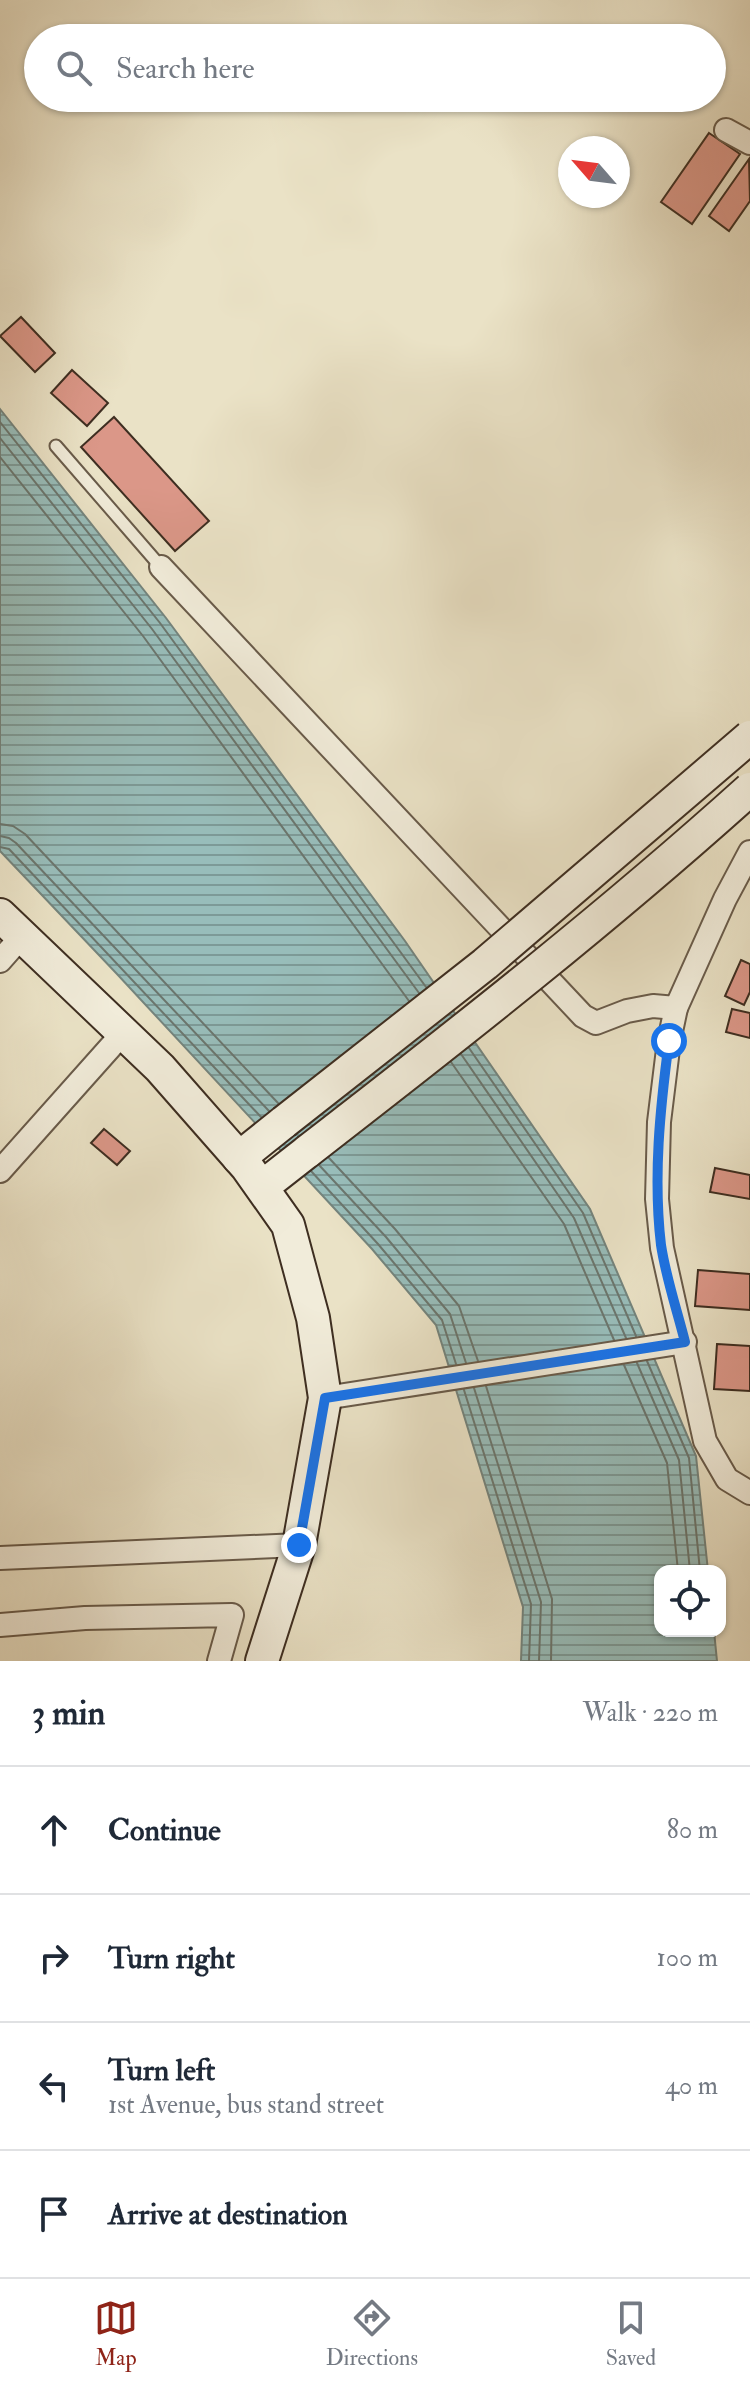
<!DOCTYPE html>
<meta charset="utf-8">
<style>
body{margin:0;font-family:"IM FELL Double Pica",serif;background:#f2f2f3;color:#1f2937}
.controls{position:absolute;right:24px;bottom:24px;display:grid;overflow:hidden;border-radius:16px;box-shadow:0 2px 6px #0004}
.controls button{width:72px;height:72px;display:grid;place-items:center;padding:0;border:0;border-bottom:2px solid #e0e1e3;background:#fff;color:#1f2937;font:40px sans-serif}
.compass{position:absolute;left:558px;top:136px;width:72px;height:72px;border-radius:50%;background:#fff;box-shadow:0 2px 6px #0004;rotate:298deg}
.stop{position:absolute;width:24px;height:24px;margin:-18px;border:6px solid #1a73e8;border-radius:50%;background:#fff}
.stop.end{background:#1a73e8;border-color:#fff;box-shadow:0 2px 8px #0008}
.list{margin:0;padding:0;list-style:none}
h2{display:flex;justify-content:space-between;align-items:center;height:104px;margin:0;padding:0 32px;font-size:34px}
h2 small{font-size:26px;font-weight:400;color:#747a83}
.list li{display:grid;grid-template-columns:52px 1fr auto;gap:24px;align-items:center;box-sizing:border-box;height:128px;padding:0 32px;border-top:2px solid #e0e1e3}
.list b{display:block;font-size:30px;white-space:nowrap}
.list p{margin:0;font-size:26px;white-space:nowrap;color:#747a83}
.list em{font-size:26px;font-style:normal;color:#747a83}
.icon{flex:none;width:44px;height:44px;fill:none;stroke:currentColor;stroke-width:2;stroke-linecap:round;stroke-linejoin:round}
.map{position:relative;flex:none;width:750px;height:1661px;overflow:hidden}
.search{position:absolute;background:#fff;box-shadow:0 2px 6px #0004;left:24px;right:24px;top:24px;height:88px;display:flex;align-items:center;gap:20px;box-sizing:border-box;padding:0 28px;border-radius:44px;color:#747a83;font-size:30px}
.sheet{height:616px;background:#fff}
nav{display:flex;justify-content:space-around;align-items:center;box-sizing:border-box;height:112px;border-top:2px solid #e0e1e3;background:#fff;font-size:22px;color:#747a83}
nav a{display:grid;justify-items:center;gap:4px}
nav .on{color:#8f2418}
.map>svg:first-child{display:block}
</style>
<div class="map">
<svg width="750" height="1661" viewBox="0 0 750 1661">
<defs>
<pattern id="water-rules" width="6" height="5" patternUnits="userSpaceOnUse" patternTransform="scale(2)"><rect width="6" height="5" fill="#98bdba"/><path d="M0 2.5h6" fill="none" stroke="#7d9a97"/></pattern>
</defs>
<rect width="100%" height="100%" fill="#eae2c6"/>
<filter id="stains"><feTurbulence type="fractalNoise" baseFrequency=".0025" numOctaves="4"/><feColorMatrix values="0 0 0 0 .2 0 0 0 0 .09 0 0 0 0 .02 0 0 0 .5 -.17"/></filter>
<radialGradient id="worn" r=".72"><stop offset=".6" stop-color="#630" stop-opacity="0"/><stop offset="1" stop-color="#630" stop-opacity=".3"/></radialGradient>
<path fill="url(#water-rules)" stroke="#74847d" stroke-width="2" d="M0,409L166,618L405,941L590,1209L696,1456L708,1571H660V1631H714L717,1661H521L523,1607L436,1325L372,1249L117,974L0,851Z"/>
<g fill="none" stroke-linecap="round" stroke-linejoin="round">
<g stroke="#6b766e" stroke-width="2">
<path d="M0,422L160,623L426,987"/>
<path d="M0,438L152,629L419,993"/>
<path d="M0,457L143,636L409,1001"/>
<path d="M0,824L13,826L25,834L278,1103"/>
<path d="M0,836L9,838L16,843L269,1111"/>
<path d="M0,847L9,849L261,1117"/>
<path d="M469,1048L583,1213L636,1336"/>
<path d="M461,1054L574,1218L626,1338"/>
<path d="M451,1062L564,1224L614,1340"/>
<path d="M329,1158L395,1229L459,1306L478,1361"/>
<path d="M319,1165L386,1237L450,1314L466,1363"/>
<path d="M311,1171L378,1244L442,1320L456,1364"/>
<path d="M647,1361L689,1458L700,1571"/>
<path d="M637,1363L679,1460L690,1571"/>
<path d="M624,1365L667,1463L678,1571"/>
<path d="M486,1386L552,1599L551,1661"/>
<path d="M474,1388L541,1602L539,1661"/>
<path d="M464,1390L531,1604L529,1661"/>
</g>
</g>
<g fill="#db9788" stroke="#3e2e21" stroke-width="2">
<path d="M709,133L740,154L692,224L661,202Z"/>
<path d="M749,159L750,201L729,231L709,216Z"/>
<path d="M21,317L55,353L35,372L0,336Z"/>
<path d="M72,370L108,403L87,426L51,393Z"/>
<path d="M114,417L209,521L175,551L81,447Z"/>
<path d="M741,960L750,964V992L744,1005L725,996Z"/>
<path d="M732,1009L750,1013V1038L726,1032Z"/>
<path d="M104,1129L130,1151L117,1165L91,1143Z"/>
<path d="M715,1168L750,1175V1199L710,1192Z"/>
<path d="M698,1270L750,1274V1310L695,1306Z"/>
<path d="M717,1344L750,1346V1391L714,1389Z"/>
</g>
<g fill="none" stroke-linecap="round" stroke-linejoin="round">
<defs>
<path id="lane" d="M56,446L161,567"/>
<g id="street">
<path d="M726,130L750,143"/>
<path d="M161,567L583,1016L596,1023L627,1011L653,1006L676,1008"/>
<path d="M750,852L725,899L676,1008L669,1041L659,1122L657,1199L662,1248L705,1441L727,1479L750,1493"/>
<path d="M0,961L22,936"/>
<path d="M0,1171L123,1033"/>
<path d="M325,1398L685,1342"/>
<path d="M0,1558L299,1545"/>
<path d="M0,1625L85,1618L232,1615L219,1661"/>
</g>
<g id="secondary">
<path d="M0,915L160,1068L247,1167L288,1225L313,1318L325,1398L299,1545L262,1661"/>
<path d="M239,1158L284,1122"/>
<path d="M262,1187L308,1151"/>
</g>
</defs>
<use href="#lane" stroke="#695b4a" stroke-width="15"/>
<use href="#street" stroke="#695b4a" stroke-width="26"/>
<use href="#secondary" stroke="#3e2e21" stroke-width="36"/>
<use href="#lane" stroke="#f1ecda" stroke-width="11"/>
<use href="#street" stroke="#f1ecda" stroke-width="22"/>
<use href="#secondary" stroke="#f1ecda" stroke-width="32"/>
<defs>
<g id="secondary-bridge">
<path d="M284,1122L485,964L750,737"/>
<path d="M308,1151C459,1034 608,917 750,789"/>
</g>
</defs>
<use href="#secondary-bridge" stroke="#3e2e21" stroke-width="36" stroke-linecap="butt"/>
<use href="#secondary-bridge" stroke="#f1ecda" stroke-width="32"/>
</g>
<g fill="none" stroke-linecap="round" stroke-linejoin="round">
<path stroke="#1a73e8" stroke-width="10" d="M299,1545L325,1398L685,1342C677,1310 666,1278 661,1245C653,1177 660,1109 669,1041"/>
</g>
<rect width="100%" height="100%" filter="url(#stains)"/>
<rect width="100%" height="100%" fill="url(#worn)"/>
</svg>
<div class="controls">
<button><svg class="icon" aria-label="locate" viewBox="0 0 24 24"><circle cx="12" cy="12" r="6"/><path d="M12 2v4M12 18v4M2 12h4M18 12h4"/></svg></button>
</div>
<svg class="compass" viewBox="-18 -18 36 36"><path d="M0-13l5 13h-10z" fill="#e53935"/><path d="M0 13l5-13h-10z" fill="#747a83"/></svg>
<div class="stop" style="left:669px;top:1041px"></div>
<div class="stop end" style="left:299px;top:1545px"></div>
<div class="search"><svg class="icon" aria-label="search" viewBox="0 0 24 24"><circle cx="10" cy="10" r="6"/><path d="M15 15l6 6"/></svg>Search here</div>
</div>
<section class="sheet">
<h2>3 min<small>Walk · 220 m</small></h2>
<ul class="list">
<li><svg class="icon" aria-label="ahead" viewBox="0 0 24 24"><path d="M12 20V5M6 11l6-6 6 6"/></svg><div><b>Continue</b></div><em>80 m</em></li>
<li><svg class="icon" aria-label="right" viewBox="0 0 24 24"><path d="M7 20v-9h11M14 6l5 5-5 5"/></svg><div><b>Turn right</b></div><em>100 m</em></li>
<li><svg class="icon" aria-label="left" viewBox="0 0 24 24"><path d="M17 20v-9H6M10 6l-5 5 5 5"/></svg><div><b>Turn left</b><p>1st Avenue, bus stand street</p></div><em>40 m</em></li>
<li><svg class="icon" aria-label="arrive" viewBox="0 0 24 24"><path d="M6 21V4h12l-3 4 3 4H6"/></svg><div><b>Arrive at destination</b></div></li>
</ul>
</section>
<nav>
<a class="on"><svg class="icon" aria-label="map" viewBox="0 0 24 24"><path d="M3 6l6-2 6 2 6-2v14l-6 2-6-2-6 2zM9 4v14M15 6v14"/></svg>Map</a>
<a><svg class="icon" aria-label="directions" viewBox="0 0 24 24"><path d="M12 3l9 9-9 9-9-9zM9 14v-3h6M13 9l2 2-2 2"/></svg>Directions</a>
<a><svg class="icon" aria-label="saved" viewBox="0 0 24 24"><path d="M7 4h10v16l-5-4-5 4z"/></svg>Saved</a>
</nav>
